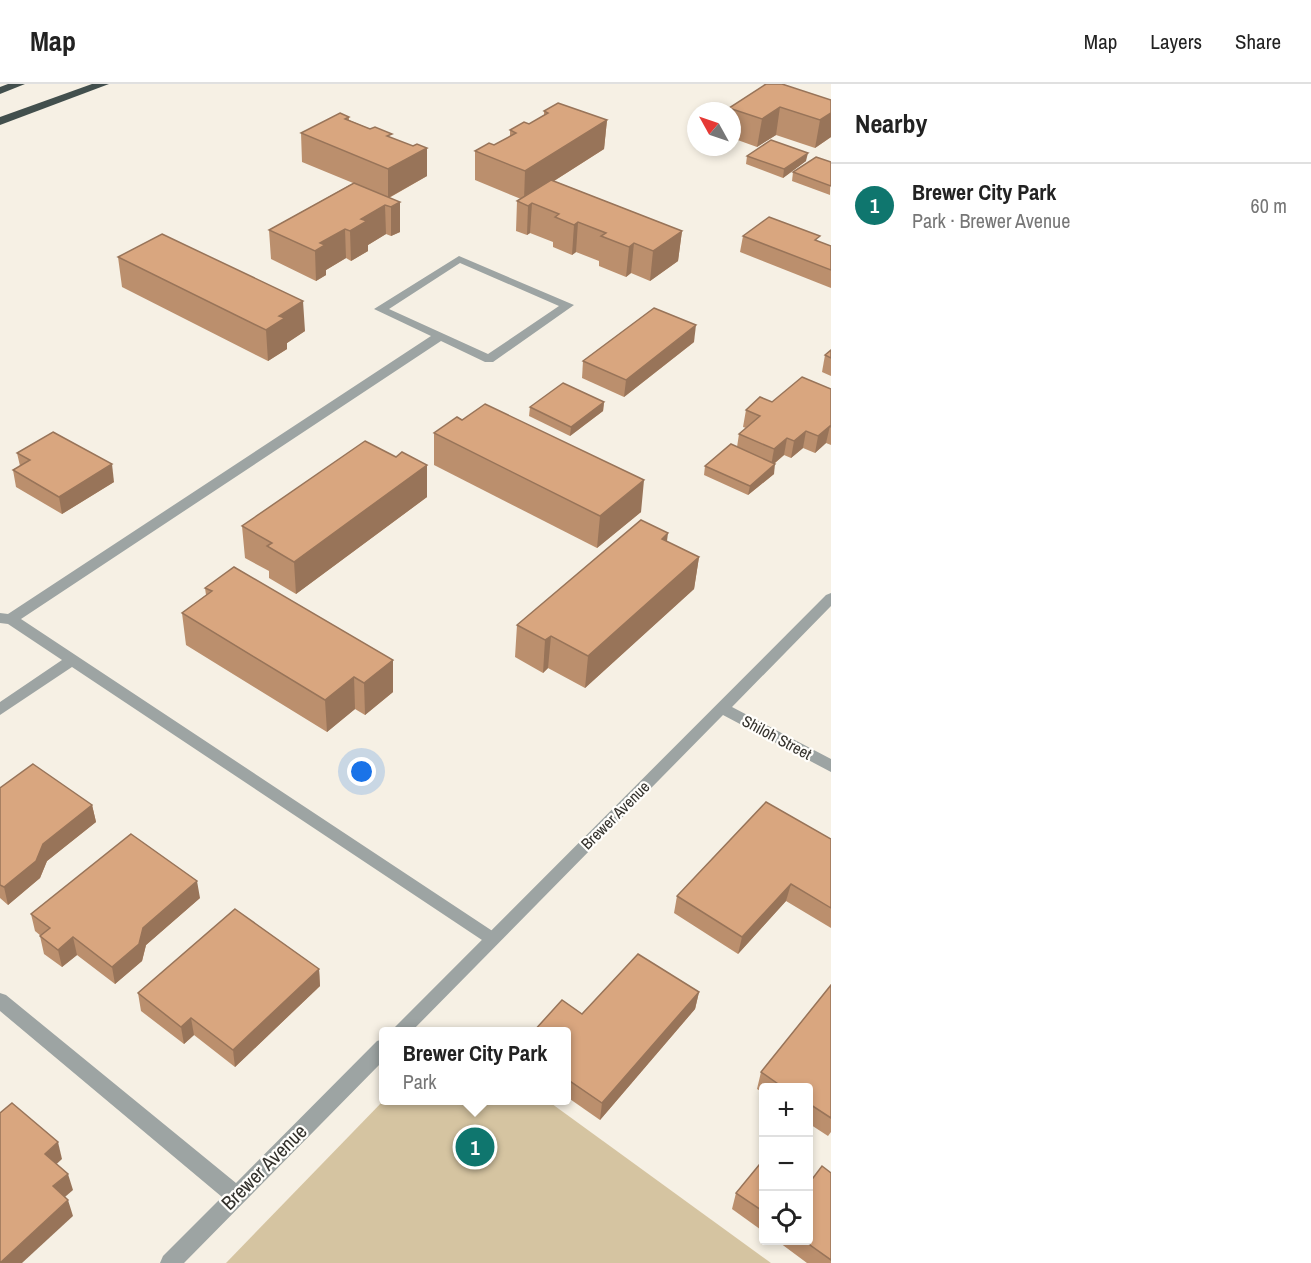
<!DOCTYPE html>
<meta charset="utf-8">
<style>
body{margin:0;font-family:"Archivo Narrow",sans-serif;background:#f6f6f6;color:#222}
.controls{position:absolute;right:18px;bottom:18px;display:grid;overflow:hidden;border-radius:6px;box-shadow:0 3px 9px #0003}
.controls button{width:54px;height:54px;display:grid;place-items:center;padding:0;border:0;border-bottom:2px solid #e0e0e0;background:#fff;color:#222;font:30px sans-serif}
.compass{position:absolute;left:687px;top:18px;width:54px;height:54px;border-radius:50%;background:#fff;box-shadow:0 3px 9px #0003;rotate:310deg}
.you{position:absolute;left:362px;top:688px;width:21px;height:21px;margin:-15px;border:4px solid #fff;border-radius:50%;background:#1a73e8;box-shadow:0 0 0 9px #1a73e833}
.badge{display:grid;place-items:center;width:39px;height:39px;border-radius:50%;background:#0f766e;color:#fff;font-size:20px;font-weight:700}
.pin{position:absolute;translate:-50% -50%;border:3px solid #fff;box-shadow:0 2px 6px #0006}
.popup{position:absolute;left:379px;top:943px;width:192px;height:78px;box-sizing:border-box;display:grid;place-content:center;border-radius:6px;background:#fff;filter:drop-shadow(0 2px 4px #0005);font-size:20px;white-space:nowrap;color:#767676}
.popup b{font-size:22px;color:#222}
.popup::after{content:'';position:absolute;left:50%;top:100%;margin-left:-12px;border:12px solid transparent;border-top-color:#fff}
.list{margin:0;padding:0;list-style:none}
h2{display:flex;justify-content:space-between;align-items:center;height:78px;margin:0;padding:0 24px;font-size:26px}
h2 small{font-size:20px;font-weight:400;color:#767676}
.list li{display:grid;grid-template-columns:39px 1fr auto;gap:18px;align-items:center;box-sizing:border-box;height:84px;padding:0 24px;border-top:2px solid #e0e0e0}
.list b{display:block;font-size:22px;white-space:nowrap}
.list p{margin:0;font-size:20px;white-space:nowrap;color:#767676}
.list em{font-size:20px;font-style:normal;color:#767676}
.icon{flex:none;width:33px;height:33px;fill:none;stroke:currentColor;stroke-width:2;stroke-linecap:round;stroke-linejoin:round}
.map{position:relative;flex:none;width:831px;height:1179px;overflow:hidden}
header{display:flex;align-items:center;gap:36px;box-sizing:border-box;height:84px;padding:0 30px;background:#fff;border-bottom:2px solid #e0e0e0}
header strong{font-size:28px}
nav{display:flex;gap:33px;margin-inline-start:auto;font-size:21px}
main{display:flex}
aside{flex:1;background:#fff}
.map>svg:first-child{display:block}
</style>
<header>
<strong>Map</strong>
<nav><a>Map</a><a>Layers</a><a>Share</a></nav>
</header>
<main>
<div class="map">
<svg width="831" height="1179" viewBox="0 0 831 1179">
<rect width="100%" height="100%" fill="#f6f0e4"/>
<path fill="#d5c4a1" d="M384,1016L548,1017L771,1179H226Z"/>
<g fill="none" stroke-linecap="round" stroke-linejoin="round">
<path fill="#9da4a3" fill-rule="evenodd" d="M459,172L574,221L493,278H485L441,257L21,535L497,850L500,855L497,860L491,862L72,583L0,631V618L62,576L8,540L0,539V529L8,530L431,252L374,225ZM460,179L559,222L488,270L389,225Z"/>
<g fill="#9da4a3" fill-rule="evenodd">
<path d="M831,509V522L732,623L831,675V688L723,631L411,948H390L826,511Z"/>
<path d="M0,909L6,911L236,1099L377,957L384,955V976L184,1179H160L163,1172L222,1113L0,927Z"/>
</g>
<g fill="#424f4d" fill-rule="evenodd">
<path d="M8,0H25L0,10V3Z"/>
<path d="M92,0H109L0,41V33Z"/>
</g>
</g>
<g fill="#bb8f6d">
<path d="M831,16V53L815,64L776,51L757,63L732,54V27H728L729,24Z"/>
<path d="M544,27L607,36L604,65L554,97L682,147L678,177L650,197L631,189L626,193L599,182V177L576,168L572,171L553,163V158L530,149L527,151L516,147L517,117L521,115L475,96V67L494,61L510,52V46L529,40L544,31Z"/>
<path d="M349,33V36L392,54L427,92L389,114L400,148L391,152L386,150L368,161V167L351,177L346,174L326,186V191L316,197L271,175L269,146L353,99L302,78L301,49Z"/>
<path d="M747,72L806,77L783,94L746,80Z"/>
<path d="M831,78L830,111L792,97L793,88Z"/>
<path d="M743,152L831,162V204L740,168Z"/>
<path d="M118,173L305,247L287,259V265L268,277L122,203Z"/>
<path d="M694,258L624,313L582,294L583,277Z"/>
<path d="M831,266V292L822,288L825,271Z"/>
<path d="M831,305V361L826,359L815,369L803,364L791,374L784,371L774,380V390L748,411L704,391L705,382L737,363L739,350L746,344L743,343L746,326Z"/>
<path d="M604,318L603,327L570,352L529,332L530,323Z"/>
<path d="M434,349L641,428L597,464L434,381Z"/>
<path d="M17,369L114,398L62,430L16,403L13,386L20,382Z"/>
<path d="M396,373L427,381V413L296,510L269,494V487L245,474L242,442Z"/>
<path d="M667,458L699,473L694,505L585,604L548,584L543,589L515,573L517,541Z"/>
<path d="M205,504L393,576V608L365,631L355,625L327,648L186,561L182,529L206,511Z"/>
<path d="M0,704L92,721L96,738L47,777L40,794L8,821L0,814Z"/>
<path d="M831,755V844L786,817L738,870L674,829L677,812Z"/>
<path d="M200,814L146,861L142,877L115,900L77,871L62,883L44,870L40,852H41L35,847L31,830Z"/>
<path d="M319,885L320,902L235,983L194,951L184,960L141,927L138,909Z"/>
<path d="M831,901V1048L828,1052L808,1039V1004H764V1009L757,1005L761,988Z"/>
<path d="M699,908L695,925L600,1036L567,1013V948L582,930Z"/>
<path d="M764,1075V1148L732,1125L736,1109Z"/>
<path d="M831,1089V1179H807L776,1156H808L813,1094Z"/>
</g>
<g fill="#987459">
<path d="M780,23L776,51L757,63L762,35Z"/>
<path d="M831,29V53L815,64L820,36Z"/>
<path d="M607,36L604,65L524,116L525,87Z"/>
<path d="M427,64V92L388,114V85Z"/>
<path d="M808,69L806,77L783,94L784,85Z"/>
<path d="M400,118V148L391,152V123Z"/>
<path d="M532,119L530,149L527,151L528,122Z"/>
<path d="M385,121L386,150L368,161V167L351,177L350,147L361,135Z"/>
<path d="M578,138L576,168L572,171L574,141Z"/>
<path d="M345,145L346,174L326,186V191L316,197L315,167L320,159Z"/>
<path d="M682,147L678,177L650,197L653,167Z"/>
<path d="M634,159L631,189L626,193L629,163Z"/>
<path d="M303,217L305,247L287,259V265L268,277L266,246L279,232Z"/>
<path d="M696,241L694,258L624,313L626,296Z"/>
<path d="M604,318L603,327L570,352L571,343Z"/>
<path d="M830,342L826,359L815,369L818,352Z"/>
<path d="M806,347L803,364L791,374L794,357Z"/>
<path d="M787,354L784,371L771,382L774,365Z"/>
<path d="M112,380L114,398L62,430L59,413Z"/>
<path d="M775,380L774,390L748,411L750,402Z"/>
<path d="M427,381V413L296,510L294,478Z"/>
<path d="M644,396L641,428L597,464L600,432Z"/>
<path d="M668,449L664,481L662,455Z"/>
<path d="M699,473L694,505L585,604L588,572Z"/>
<path d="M551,552L548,584L543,589L545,556Z"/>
<path d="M393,576V608L365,631L364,599Z"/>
<path d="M354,593L355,625L327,648L325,616Z"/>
<path d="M92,721L96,738L47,777L40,794L8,821L4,803L43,760Z"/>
<path d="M197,797L200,814L146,861L142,877L115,900L112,883L143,844Z"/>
<path d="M791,800L786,817L738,870L742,853Z"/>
<path d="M73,853L77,871L62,883L58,866Z"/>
<path d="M319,885L320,902L235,983L233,966Z"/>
<path d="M699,908L695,925L600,1036L602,1019Z"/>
<path d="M191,934L194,951L184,960L181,943Z"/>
<path d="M58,1058L62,1075L50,1086L45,1070Z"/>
<path d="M68,1090L73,1106L58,1119L53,1102Z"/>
<path d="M68,1116L73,1132L22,1179H0Z"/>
</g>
<g fill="#d9a67f" stroke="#987459" stroke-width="1.5">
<path d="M766,0H782L831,16V29L820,36L780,23L762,35L729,24Z"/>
<path d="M558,19L607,36L525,87L475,67L489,59L494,61L516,49L510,46L524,38L529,40L548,29L544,27Z"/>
<path d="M340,29L349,33L345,35L370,45L375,43L392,50L387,52L413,62L417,60L427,64L388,85L301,49Z"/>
<path d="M771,56L808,69L784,85L747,72Z"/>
<path d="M816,73L831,78V102L793,88Z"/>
<path d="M551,96L682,147L653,167L634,159L629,163L601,152L606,149L578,138L574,141L555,133L559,130L532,119L528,122L517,117Z"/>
<path d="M354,99L400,118L391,123L385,121L361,135L367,137L350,147L345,145L320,159L325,161L315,167L269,146Z"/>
<path d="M769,133L820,152L815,156L831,162V186L743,152Z"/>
<path d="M162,150L303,217L279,232L285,234L266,246L118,173Z"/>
<path d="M654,224L696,241L626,296L583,277Z"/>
<path d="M831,266V274L825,271Z"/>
<path d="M802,293L831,305V343L830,342L818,352L806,347L794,357L787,354L774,365L739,350L760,332L746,326L760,313L772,318Z"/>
<path d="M563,299L604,318L571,343L530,323Z"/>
<path d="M485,320L644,396L600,432L434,349L457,333L462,336Z"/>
<path d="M53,348L112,380L59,413L13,386L30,376L17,369Z"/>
<path d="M365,357L396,373L402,368L427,381L294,478L267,462L272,459L242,442Z"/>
<path d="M731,360L775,380L750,402L705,382Z"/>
<path d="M641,436L668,449L662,455L699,473L588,572L551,552L545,556L517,541Z"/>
<path d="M234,483L393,576L364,599L354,593L325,616L182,529L212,507L205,504Z"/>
<path d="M33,680L92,721L43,760L36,777L4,803L0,801V704Z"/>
<path d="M766,718L831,755V824L791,800L742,853L677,812Z"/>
<path d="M131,750L197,797L143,844L139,860L112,883L73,853L58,866L40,852L50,844L31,830Z"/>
<path d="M235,825L319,885L233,966L191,934L181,943L138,909Z"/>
<path d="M638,870L699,908L602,1019L567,995V948H533L562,916L582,930Z"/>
<path d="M831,901V1034L808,1019V1004H784L761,988Z"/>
<path d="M12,1019L58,1058L45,1070L68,1090L53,1102L68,1116L0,1179V1029Z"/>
<path d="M764,1075V1128L736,1109Z"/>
<path d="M822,1082L831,1089V1176L803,1156H808V1091L813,1094Z"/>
</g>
<g text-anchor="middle" stroke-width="4.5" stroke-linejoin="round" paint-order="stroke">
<g font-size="16" fill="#34322d" stroke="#fffefb">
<text transform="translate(777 653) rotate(28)" y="6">Shiloh Street</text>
<text transform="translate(615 731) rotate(-45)" y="6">Brewer Avenue</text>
</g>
<g font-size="20" fill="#34322d" stroke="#fffefb">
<text transform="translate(264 1083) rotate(-45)" y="7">Brewer Avenue</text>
</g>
</g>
</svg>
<div class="controls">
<button>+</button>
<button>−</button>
<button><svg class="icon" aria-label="locate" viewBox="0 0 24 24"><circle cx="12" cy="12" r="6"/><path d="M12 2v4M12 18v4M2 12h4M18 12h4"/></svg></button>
</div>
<svg class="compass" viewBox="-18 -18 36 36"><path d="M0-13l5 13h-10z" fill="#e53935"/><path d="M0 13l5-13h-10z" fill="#767676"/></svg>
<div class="you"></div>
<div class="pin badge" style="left:475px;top:1063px">1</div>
<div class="popup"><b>Brewer City Park</b>Park</div>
</div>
<aside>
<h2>Nearby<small></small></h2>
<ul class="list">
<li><span class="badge">1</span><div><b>Brewer City Park</b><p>Park · Brewer Avenue</p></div><em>60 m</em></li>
</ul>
</aside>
</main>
